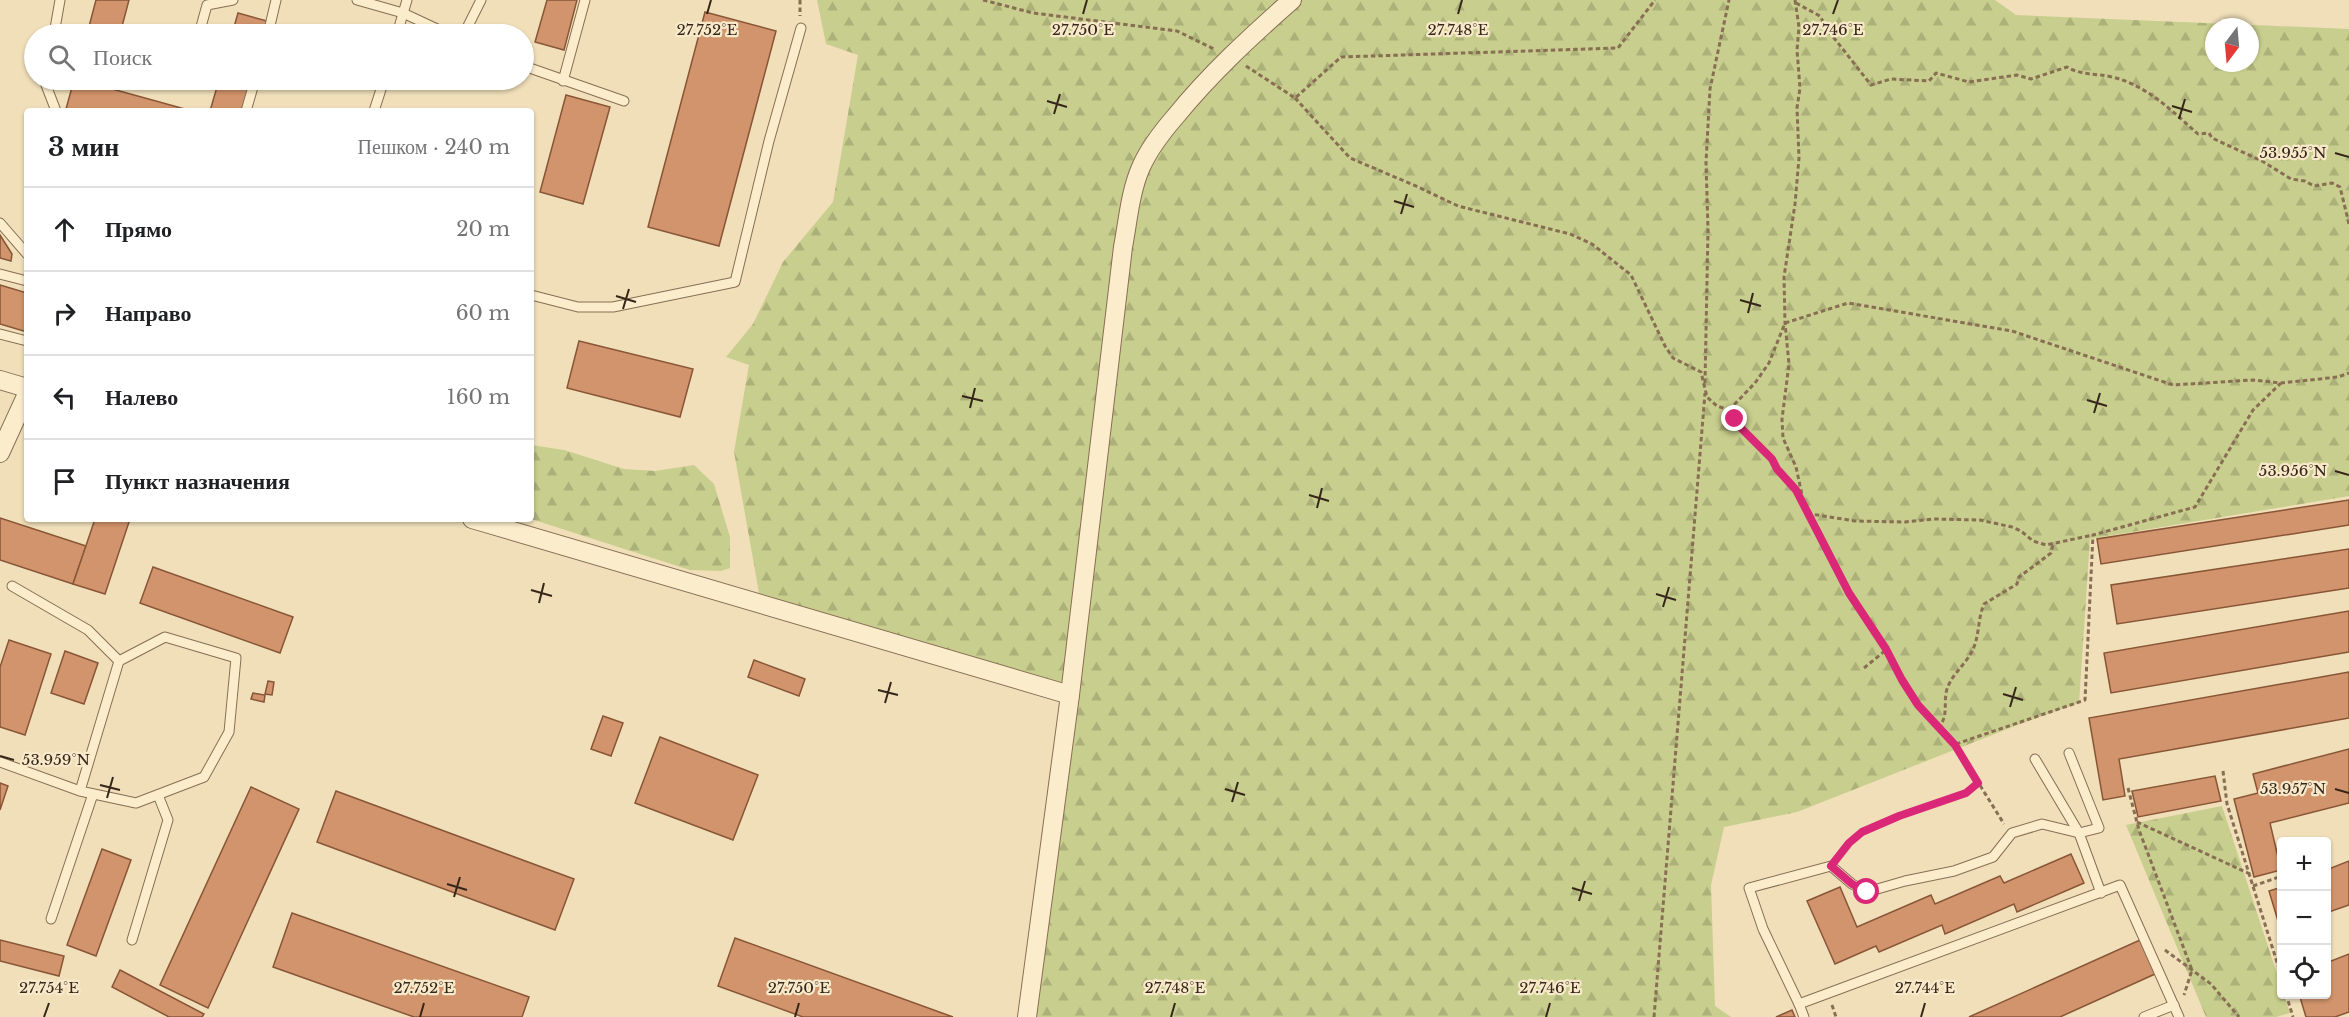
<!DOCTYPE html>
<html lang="ru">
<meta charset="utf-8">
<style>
body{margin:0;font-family:"Libre Baskerville",serif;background:#f6f6f6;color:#202124}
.controls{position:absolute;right:18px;bottom:18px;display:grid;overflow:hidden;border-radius:6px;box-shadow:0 2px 4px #0004}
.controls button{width:54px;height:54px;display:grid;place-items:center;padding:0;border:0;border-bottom:2px solid #e0e0e0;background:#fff;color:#202124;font:30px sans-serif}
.compass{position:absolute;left:2205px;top:18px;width:54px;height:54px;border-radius:50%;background:#fff;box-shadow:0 2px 4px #0004;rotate:196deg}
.stop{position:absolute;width:18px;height:18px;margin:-14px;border:4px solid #db2777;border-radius:50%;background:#fff}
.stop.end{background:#db2777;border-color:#fff;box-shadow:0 2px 6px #0008}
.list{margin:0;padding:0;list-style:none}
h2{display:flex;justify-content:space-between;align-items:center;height:78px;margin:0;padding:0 24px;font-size:26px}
h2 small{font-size:20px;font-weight:400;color:#757577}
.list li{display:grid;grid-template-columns:39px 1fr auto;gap:18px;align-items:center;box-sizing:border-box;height:84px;padding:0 24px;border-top:2px solid #e0e0e0}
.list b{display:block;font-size:22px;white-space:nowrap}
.list em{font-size:20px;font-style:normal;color:#757577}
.icon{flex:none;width:33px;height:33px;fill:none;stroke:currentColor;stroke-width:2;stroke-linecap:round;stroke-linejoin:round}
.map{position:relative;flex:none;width:2349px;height:1017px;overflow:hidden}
.search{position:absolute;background:#fff;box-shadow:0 2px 4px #0004;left:24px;top:24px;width:510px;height:66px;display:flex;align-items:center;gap:15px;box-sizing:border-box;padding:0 21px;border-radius:33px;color:#757577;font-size:22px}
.panel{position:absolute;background:#fff;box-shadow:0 2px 4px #0004;left:24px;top:108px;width:510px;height:414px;border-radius:6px}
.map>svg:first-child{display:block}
</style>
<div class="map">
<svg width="2349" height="1017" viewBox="0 0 2349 1017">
<defs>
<pattern id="forest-firs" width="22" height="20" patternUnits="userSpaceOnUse" patternTransform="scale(1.5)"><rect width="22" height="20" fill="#c8ce8d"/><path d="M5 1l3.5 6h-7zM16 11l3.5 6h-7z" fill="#acb179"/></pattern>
</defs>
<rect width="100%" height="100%" fill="#f0dfb9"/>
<g fill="url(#forest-firs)" fill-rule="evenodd">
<path d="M817,0H1995L2016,15L2349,29V496L2090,539L2079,703L2020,724L1797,812L1724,827L1711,885L1715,1006L1731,1017H1027L1070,696L761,604L734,452L749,365L726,357L753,324L783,262L833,202L858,55L826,44ZM2214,27H2250V63H2214Z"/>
<path d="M531,445L564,450L624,469L655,471L694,465L714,484L730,537V568L721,571L690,570L531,519Z"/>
<path d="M2222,806L2281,986L2282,994L2284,995L2290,1013L2276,1017H2206L2126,825Z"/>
</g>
<g fill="#d2946c" stroke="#885637" stroke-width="1.5">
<path d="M96,0H129L120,34H87Z"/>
<path d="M547,0H577L564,50L535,42Z"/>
<path d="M705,12L776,31L719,246L648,227Z"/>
<path d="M238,13L267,21L263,34H232Z"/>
<path d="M74,80H107L105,87L192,111H73L66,109Z"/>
<path d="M219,80H251L242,111H210Z"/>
<path d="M566,95L610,107L583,204L540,192Z"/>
<path d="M0,235L12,254L11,261L0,258Z"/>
<path d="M0,285L27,293V332L0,324Z"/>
<path d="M579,341L693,369L680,417L567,388Z"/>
<path d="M2349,500V525L2101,564L2097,539Z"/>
<path d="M0,518L86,546L73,584L0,560Z"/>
<path d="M95,519H130L105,594L73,584Z"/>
<path d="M2349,549V588L2117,624L2111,585Z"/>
<path d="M153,567L293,617L280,653L140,603Z"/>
<path d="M2349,611V652L2111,693L2104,653Z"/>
<path d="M9,640L51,654L25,735L0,727V667Z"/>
<path d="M65,651L98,663L84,704L51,693Z"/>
<path d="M754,660L805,679L799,696L748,677Z"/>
<path d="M2349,672V718L2119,759L2125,796L2103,800L2089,718Z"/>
<path d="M268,681L274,682L272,695L265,694Z"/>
<path d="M253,693L265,695L264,702L251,699Z"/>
<path d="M603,716L623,723L611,756L591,749Z"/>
<path d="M660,737L758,775L733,840L635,803Z"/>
<path d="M2349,749V803L2270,823L2281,870L2254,877L2234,799L2258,793L2253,774Z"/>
<path d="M2215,776L2221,801L2138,817L2132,791Z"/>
<path d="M0,783L8,786L0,810Z"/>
<path d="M251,787L299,809L208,1008L160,985Z"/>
<path d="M336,791L574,879L555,930L317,842Z"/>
<path d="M102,849L131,860L96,956L67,945Z"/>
<path d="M2071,854L2084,883L2017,912L2014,904L1945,934L1942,925L1879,952L1876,946L1835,964L1807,901L1840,887L1857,927L1931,895L1935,904L2000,876L2004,883Z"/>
<path d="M2349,861V905L2326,913V870Z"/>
<path d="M2282,887V934L2269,891Z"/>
<path d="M292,913L529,997L522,1017H414L273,967Z"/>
<path d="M735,938L953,1017H803L718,986Z"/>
<path d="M0,940L64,956L59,976L0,961Z"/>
<path d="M2140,940L2155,974L2060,1017H1969Z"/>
<path d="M2349,954V1012L2335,1017H2306L2299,994H2326V963Z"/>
<path d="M120,970L204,1014L202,1017H169L112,987Z"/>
<path d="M1792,1010L1795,1017H1776Z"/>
</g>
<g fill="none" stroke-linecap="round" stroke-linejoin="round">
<defs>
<g id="lane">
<path d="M357,0L403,13L448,34"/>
<path d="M54,34L60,0"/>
<path d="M199,34L207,5L233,0"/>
<path d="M268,34L276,0"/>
<path d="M397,34L407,0"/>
<path d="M464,34L481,0"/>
<path d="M524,66L624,101"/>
<path d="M47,80L46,85L56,111"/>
<path d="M563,81L585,0"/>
<path d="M185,84L186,80"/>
<path d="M246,111L255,80"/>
<path d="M374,111L384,80"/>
<path d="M0,223L27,254"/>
<path d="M0,274L27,281"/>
<path d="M531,295L578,307H613L735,282L769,141L801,28"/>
<path d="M0,334L27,341"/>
<path d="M12,586L88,630L119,661"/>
<path d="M2069,753L2099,828L2079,833L2101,893"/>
<path d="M2035,759L2079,833"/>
<path d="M0,762L80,791L136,803L204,777L229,732L236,658L165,637L119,661L80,791"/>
<path d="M2079,833L2042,824L2012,833L1993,857L1954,871L1905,881L1867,892L1852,884L1831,866L1749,888L1763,929L1799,1004L2120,885L2179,1017"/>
<path d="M51,919L93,794"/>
<path d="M132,940L168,820L158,795"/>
<path d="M1799,1004L1804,1017"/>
<path d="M2144,1017L2174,1005"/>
</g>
<g id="street">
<path d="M0,380L27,388"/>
<path d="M0,453L27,394"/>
<path d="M472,519L1070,695"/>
<path d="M1027,1017L1070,695L1123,247C1128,221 1130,192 1141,167C1149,149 1162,132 1175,117C1210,74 1250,37 1292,0"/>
</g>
</defs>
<use href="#lane" stroke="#886e53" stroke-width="11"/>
<use href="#street" stroke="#886e53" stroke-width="20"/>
<g stroke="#886e53" stroke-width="3" stroke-dasharray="4.5 3" stroke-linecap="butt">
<path d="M800,0V16"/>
<path d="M983,0L1033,13L1177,31L1214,49"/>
<path d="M1795,0L1799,27L1797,50L1800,88L1797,108L1799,158L1795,204L1784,277L1785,323L1789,364L1782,419L1783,438L1796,467L1804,504"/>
<path d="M1796,3L1820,16L1827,29L1871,85L1891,79L1929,81L1936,73L1969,82L2017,75L2031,79L2067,67C2083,76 2095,73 2112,77C2147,85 2173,112 2198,134L2209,133L2212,138L2262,161L2291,179L2305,181L2314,186L2332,183L2340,187L2349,224"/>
<path d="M1246,66L1295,98L1341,57L1618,48L1655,0"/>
<path d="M1295,98L1350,158L1416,186L1458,206L1570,234L1592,244L1631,275L1665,346L1673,358L1701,372L1707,397L1717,406L1729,410L1738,425L1772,459L1777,469L1796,490L1849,593L1886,649L1902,680L1918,705L1955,745L2004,824"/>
<path d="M1705,383L1708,230L1706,162L1710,89L1729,0"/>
<path d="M1729,410L1755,383L1769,363L1785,323L1848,303L2012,331L2173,385L2253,380L2281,383L2338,377L2349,373"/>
<path d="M1809,517L1811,514L1855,521L1905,522L1933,519L1980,520L2012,527L2021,531L2033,541L2046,545L2093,535"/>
<path d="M1864,668L1886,650"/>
<path d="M1939,729C1948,713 1944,708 1946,693C1949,677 1964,666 1971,653C1980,638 1977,620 1984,604L2017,584L2019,577L2051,553L2053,544"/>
<path d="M1956,744L2085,700L2093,535L2195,507L2253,410L2281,383"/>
<path d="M2223,771L2227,804L2282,978"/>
<path d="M2128,788L2139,830L2192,970L2184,995"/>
<path d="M2137,822L2250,874"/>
<path d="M1839,856L1849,843L1862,832L1899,816L1966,793L1978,783"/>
<path d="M2253,886L2282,876"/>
<path d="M2165,950L2211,984L2239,1017"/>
<path d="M2286,994L2293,1017"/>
<path d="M1832,1005L1836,1017"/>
<path d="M1654,1017L1705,393"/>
</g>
<use href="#lane" stroke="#fbeccc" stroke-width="9"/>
<use href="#street" stroke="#fbeccc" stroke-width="18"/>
</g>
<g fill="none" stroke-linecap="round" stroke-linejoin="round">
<path stroke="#db2777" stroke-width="8" d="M1735,419L1738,425L1772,459L1777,469L1796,490L1849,593L1886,649L1902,680L1918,705L1955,745L1978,783L1966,793L1899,816L1862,832L1849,843L1831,866L1852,884L1867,892"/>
</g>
<path fill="none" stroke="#352619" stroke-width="2" d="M707,14L711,0M1083,14L1087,0M1458,14L1462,0M1833,14L1838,0M1047,101L1067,107M2172,106L2192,112M1054,114L1060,94M2179,119L2185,99M2335,153L2349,157M1394,201L1414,207M1401,214L1407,194M616,296L636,302M1740,300L1761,306M623,309L629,289M1748,313L1753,293M962,396L983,401M2087,400L2107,406M970,408L975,388M2094,413L2100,393M2335,471L2349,475M1309,495L1329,501M1317,508L1322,488M531,590L552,596M1656,594L1676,600M539,603L544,583M1663,607L1669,587M878,690L898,695M2003,694L2023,700M885,703L891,682M2010,707L2016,687M0,756L14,760M100,785L120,790M1225,789L1245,795M2335,789L2349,793M107,798L113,777M1232,802L1238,782M447,884L467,890M1572,888L1592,894M454,897L460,877M1579,901L1585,881M44,1017L49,1003M420,1017L424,1003M795,1017L799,1003M1171,1017L1175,1003M1546,1017L1550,1003M1921,1017L1925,1003"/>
<g font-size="15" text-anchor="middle" fill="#352619" stroke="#f7e9c9" stroke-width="4.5" stroke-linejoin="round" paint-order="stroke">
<text x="707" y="35">27.752°E</text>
<text x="1083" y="35">27.750°E</text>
<text x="1458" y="35">27.748°E</text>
<text x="1833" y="35">27.746°E</text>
<text x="2293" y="158">53.955°N</text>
<text x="2293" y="476">53.956°N</text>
<text x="56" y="765">53.959°N</text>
<text x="2293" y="794">53.957°N</text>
<text x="49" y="993">27.754°E</text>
<text x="424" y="993">27.752°E</text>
<text x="799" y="993">27.750°E</text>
<text x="1175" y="993">27.748°E</text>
<text x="1550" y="993">27.746°E</text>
<text x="1925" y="993">27.744°E</text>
</g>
</svg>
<div class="controls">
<button>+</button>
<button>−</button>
<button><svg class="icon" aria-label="locate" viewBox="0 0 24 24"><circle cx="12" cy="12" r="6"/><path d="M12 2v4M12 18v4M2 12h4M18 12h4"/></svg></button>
</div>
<svg class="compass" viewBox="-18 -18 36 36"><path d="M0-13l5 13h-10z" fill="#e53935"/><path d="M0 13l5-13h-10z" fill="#757577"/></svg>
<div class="stop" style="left:1867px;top:892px"></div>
<div class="stop end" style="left:1735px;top:419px"></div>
<div class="search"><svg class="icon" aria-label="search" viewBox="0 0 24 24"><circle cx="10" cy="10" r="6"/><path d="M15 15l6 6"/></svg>Поиск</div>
<section class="panel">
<h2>3 мин<small>Пешком · 240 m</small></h2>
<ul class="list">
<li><svg class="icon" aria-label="ahead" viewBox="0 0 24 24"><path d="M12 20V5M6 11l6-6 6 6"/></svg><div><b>Прямо</b></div><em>20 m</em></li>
<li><svg class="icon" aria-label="right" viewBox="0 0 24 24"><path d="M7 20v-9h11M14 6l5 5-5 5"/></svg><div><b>Направо</b></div><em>60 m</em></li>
<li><svg class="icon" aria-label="left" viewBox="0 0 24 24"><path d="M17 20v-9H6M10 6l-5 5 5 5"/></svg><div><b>Налево</b></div><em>160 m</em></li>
<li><svg class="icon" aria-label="arrive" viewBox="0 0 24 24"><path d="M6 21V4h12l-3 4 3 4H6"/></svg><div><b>Пункт назначения</b></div></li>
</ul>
</section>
</div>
